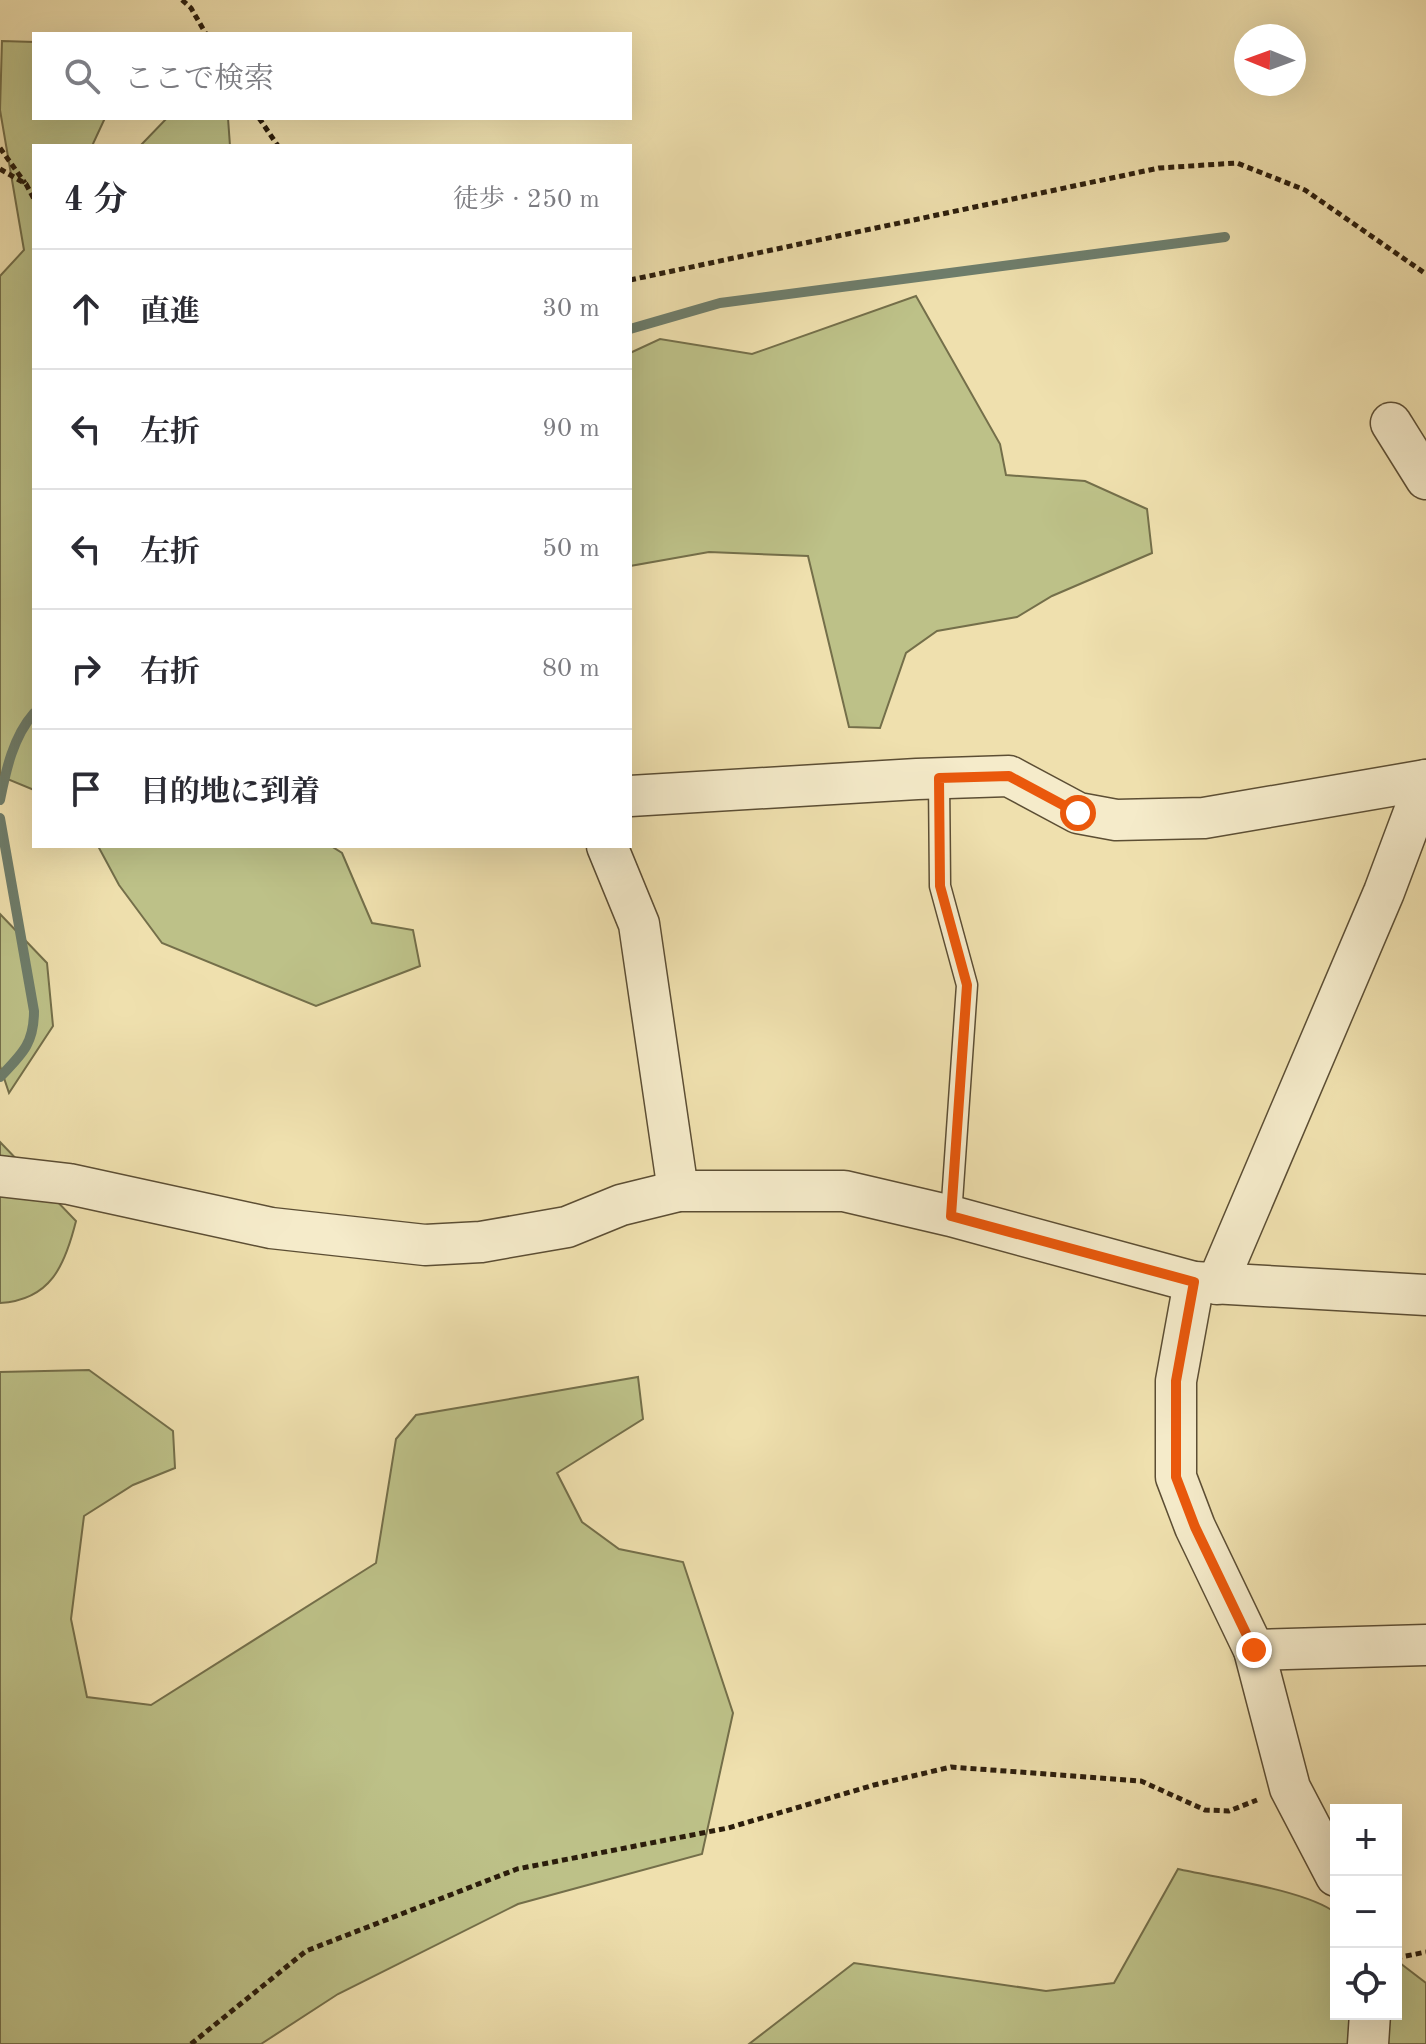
<!DOCTYPE html>
<html lang="ja">
<meta charset="utf-8">
<style>
body{margin:0;font-family:"Old Standard TT","Noto Serif JP",serif;background:#f7f7f7;color:#2b2b33}
.controls{position:absolute;right:24px;bottom:24px;display:grid;overflow:hidden;border-radius:0px;box-shadow:0 8px 32px #0002}
.controls button{width:72px;height:72px;display:grid;place-items:center;padding:0;border:0;border-bottom:2px solid #e1e1e2;background:#fff;color:#2b2b33;font:40px sans-serif}
.compass{position:absolute;left:1234px;top:24px;width:72px;height:72px;border-radius:50%;background:#fff;box-shadow:0 8px 32px #0002;rotate:271deg}
.stop{position:absolute;width:24px;height:24px;margin:-18px;border:6px solid #ea580c;border-radius:50%;background:#fff}
.stop.end{background:#ea580c;border-color:#fff;box-shadow:0 2px 8px #0008}
.list{margin:0;padding:0;list-style:none}
h2{display:flex;justify-content:space-between;align-items:center;height:104px;margin:0;padding:0 32px;font-size:34px}
h2 small{font-size:26px;font-weight:400;color:#7c7c81}
.list li{display:grid;grid-template-columns:52px 1fr auto;gap:24px;align-items:center;box-sizing:border-box;height:120px;padding:0 32px;border-top:2px solid #e1e1e2}
.list b{display:block;font-size:30px;white-space:nowrap}
.list em{font-size:26px;font-style:normal;color:#7c7c81}
.icon{flex:none;width:44px;height:44px;fill:none;stroke:currentColor;stroke-width:2;stroke-linecap:round;stroke-linejoin:round}
.map{position:relative;flex:none;width:1426px;height:2044px;overflow:hidden}
.search{position:absolute;background:#fff;box-shadow:0 8px 32px #0002;left:32px;top:32px;width:600px;height:88px;display:flex;align-items:center;gap:20px;box-sizing:border-box;padding:0 28px;border-radius:0px;color:#7c7c81;font-size:30px}
.panel{position:absolute;background:#fff;box-shadow:0 8px 32px #0002;left:32px;top:144px;width:600px;height:704px;border-radius:0px}
.map>svg:first-child{display:block}
</style>
<div class="map">
<svg width="1426" height="2044" viewBox="0 0 1426 2044">
<rect width="100%" height="100%" fill="#efe0ae"/>
<filter id="stains"><feTurbulence type="fractalNoise" baseFrequency=".0025" numOctaves="4"/><feColorMatrix values="0 0 0 0 .2 0 0 0 0 .09 0 0 0 0 .02 0 0 0 .5 -.17"/></filter>
<radialGradient id="worn" r=".72"><stop offset=".6" stop-color="#630" stop-opacity="0"/><stop offset="1" stop-color="#630" stop-opacity=".3"/></radialGradient>
<g fill="#bdc188" stroke="#746f4a" stroke-width="2">
<path d="M2,41L34,42V118H105L92,146H34V790L0,776V276L24,250L0,110Z"/>
<path d="M167,118H228L230,146H140Z"/>
<path d="M916,296L1000,444L1006,475L1085,481L1147,509L1152,553L1052,596L1017,617L937,631L906,653L880,728L849,727L808,556L709,552L630,566V353L660,339L752,354Z"/>
<path d="M98,846H331L342,853L372,923L413,930L420,966L316,1006L162,943L119,885Z"/>
<path d="M0,914L47,963L53,1026L9,1093L0,1066Z"/>
<path d="M0,1142L76,1221C65,1265 51,1300 0,1303Z"/>
<path d="M89,1370L173,1431L175,1468L133,1485L84,1516L71,1619L87,1697L151,1705L376,1563L396,1439L416,1415L638,1377L643,1419L557,1473L582,1522L619,1549L683,1562L733,1713L702,1854L518,1904L338,1994L261,2044H0V1372Z"/>
<path d="M1178,1869C1218,1878 1306,1890 1336,1913V2014H1396V1960L1426,1983V2044H749L854,1963L1046,1991L1114,1983Z"/>
</g>
<g fill="none" stroke-linecap="round" stroke-linejoin="round">
<g stroke="#6e7d6b" stroke-width="10">
<path d="M630,329L720,303L1225,237"/>
<path d="M0,800C6,770 13,737 34,713"/>
<path d="M0,818L34,1011C34,1044 22,1054 0,1077"/>
</g>
<defs>
<path id="lane" d="M939,778L940,886L967,985L951,1216"/>
<g id="street">
<path d="M1391,423L1426,479"/>
<path d="M630,796L917,779L1009,776L1078,813L1116,820L1204,818L1426,780"/>
<path d="M607,846L639,924L678,1191"/>
<path d="M0,1176L69,1184L271,1228L425,1245L481,1242L567,1227L621,1205L678,1191H844L951,1216L1194,1282L1426,1295"/>
<path d="M1194,1282L1176,1381V1477L1195,1527L1254,1650L1290,1788L1336,1876"/>
<path d="M1217,1284L1384,892L1426,780"/>
<path d="M1254,1650L1426,1645"/>
<path d="M1368,2044L1370,2014"/>
</g>
</defs>
<use href="#lane" stroke="#5c4e34" stroke-width="23"/>
<use href="#street" stroke="#5c4e34" stroke-width="43"/>
<g stroke="#2b1d0c" stroke-width="5" stroke-dasharray="6 4" stroke-linecap="butt">
<path d="M182,0L191,8L206,34"/>
<path d="M259,118L278,146"/>
<path d="M0,148L25,183"/>
<path d="M0,169L26,184L34,199"/>
<path d="M630,280L1159,168L1237,163L1305,190L1426,274"/>
<path d="M1396,1958L1426,1952"/>
<path d="M191,2044L306,1951L517,1869L728,1828L874,1785L951,1767L1141,1781L1205,1810L1229,1811L1257,1800"/>
</g>
<use href="#lane" stroke="#f5ebca" stroke-width="20"/>
<use href="#street" stroke="#f5ebca" stroke-width="40"/>
</g>
<g fill="none" stroke-linecap="round" stroke-linejoin="round">
<path stroke="#ea580c" stroke-width="10" d="M1078,813L1009,776L939,778L940,886L967,985L951,1216L1194,1282L1176,1381V1477L1195,1527L1254,1650"/>
</g>
<rect width="100%" height="100%" filter="url(#stains)"/>
<rect width="100%" height="100%" fill="url(#worn)"/>
</svg>
<div class="controls">
<button>+</button>
<button>−</button>
<button><svg class="icon" aria-label="locate" viewBox="0 0 24 24"><circle cx="12" cy="12" r="6"/><path d="M12 2v4M12 18v4M2 12h4M18 12h4"/></svg></button>
</div>
<svg class="compass" viewBox="-18 -18 36 36"><path d="M0-13l5 13h-10z" fill="#e53935"/><path d="M0 13l5-13h-10z" fill="#7c7c81"/></svg>
<div class="stop" style="left:1078px;top:813px"></div>
<div class="stop end" style="left:1254px;top:1650px"></div>
<div class="search"><svg class="icon" aria-label="search" viewBox="0 0 24 24"><circle cx="10" cy="10" r="6"/><path d="M15 15l6 6"/></svg>ここで検索</div>
<section class="panel">
<h2>4 分<small>徒歩 · 250 m</small></h2>
<ul class="list">
<li><svg class="icon" aria-label="ahead" viewBox="0 0 24 24"><path d="M12 20V5M6 11l6-6 6 6"/></svg><div><b>直進</b></div><em>30 m</em></li>
<li><svg class="icon" aria-label="left" viewBox="0 0 24 24"><path d="M17 20v-9H6M10 6l-5 5 5 5"/></svg><div><b>左折</b></div><em>90 m</em></li>
<li><svg class="icon" aria-label="left" viewBox="0 0 24 24"><path d="M17 20v-9H6M10 6l-5 5 5 5"/></svg><div><b>左折</b></div><em>50 m</em></li>
<li><svg class="icon" aria-label="right" viewBox="0 0 24 24"><path d="M7 20v-9h11M14 6l5 5-5 5"/></svg><div><b>右折</b></div><em>80 m</em></li>
<li><svg class="icon" aria-label="arrive" viewBox="0 0 24 24"><path d="M6 21V4h12l-3 4 3 4H6"/></svg><div><b>目的地に到着</b></div></li>
</ul>
</section>
</div>
